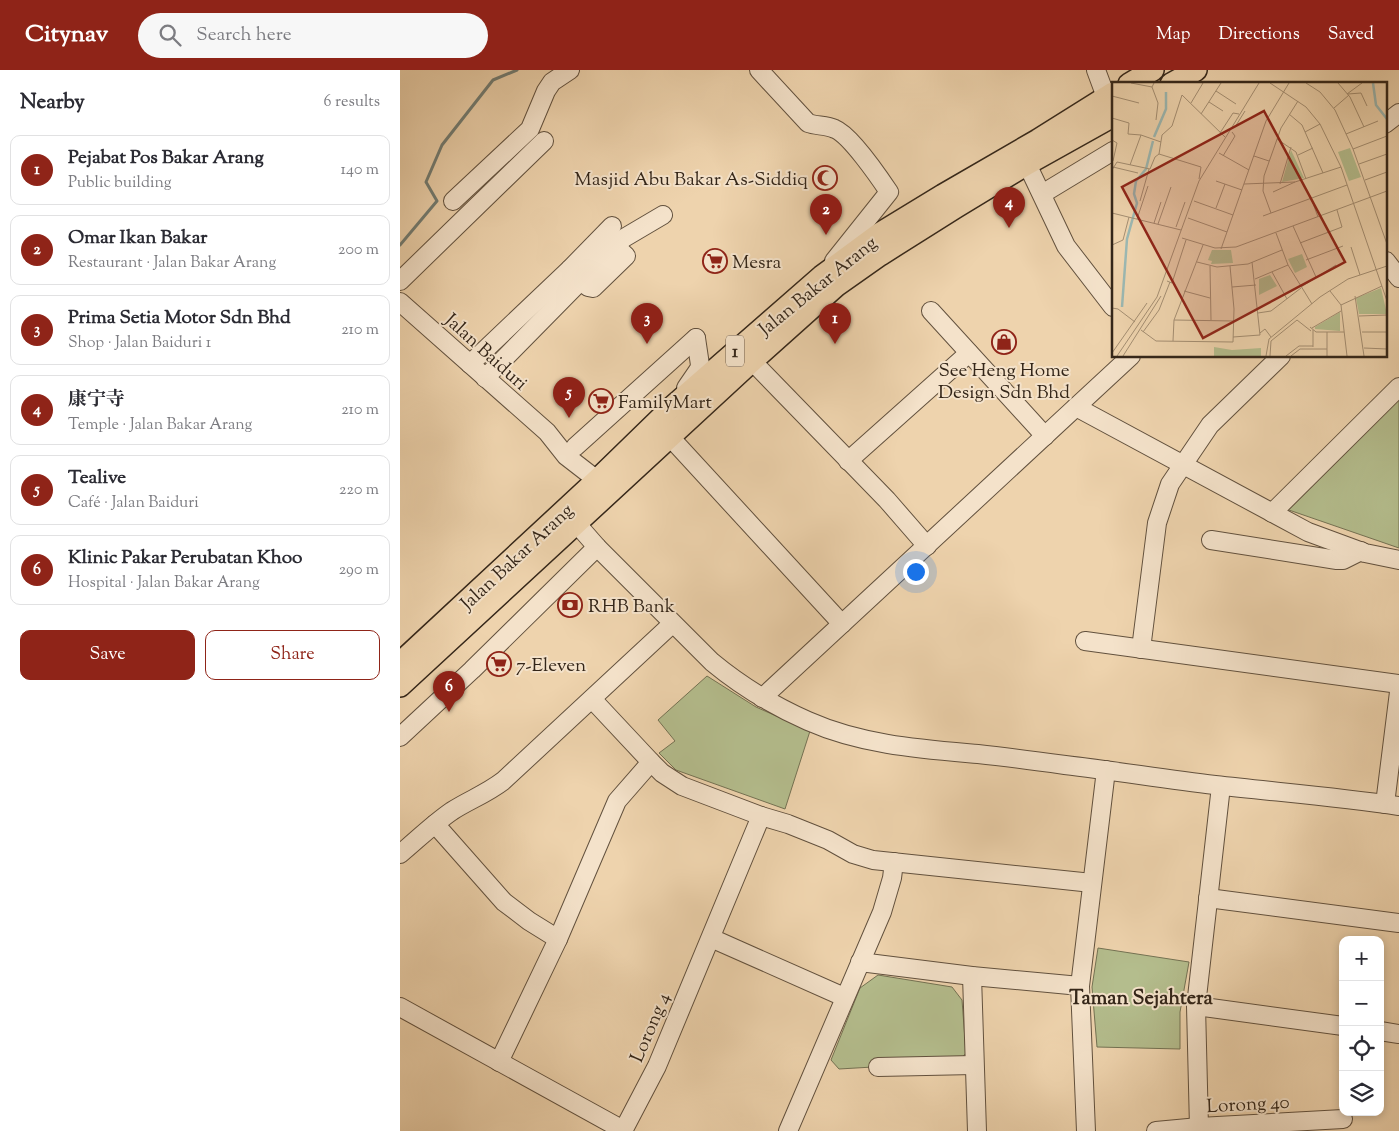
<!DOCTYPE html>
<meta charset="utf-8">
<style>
body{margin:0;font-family:"Sorts Mill Goudy","Noto Serif SC",serif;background:#f7f7f7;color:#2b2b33}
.controls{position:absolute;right:15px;bottom:15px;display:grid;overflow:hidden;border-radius:10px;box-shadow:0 2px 8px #0003}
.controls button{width:45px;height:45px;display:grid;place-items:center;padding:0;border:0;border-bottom:1px solid #e1e1e2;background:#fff;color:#2b2b33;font:25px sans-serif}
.you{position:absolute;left:515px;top:501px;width:18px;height:18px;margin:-12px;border:4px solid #fff;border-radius:50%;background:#1a73e8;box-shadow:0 0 0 8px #1a73e833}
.badge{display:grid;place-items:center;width:32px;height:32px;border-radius:50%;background:#8f2418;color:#fff;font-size:16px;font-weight:700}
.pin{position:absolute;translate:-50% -41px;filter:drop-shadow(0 1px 2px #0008)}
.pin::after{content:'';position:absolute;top:26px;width:18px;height:15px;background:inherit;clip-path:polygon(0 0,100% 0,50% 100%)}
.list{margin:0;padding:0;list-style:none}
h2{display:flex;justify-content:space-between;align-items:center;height:65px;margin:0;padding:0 20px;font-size:21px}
h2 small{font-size:16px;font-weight:400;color:#7c7c81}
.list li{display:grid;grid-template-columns:32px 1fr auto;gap:15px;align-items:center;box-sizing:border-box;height:70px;margin:0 10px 10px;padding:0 10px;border:1px solid #e1e1e2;border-radius:10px}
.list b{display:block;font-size:19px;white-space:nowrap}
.list p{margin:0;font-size:16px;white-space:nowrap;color:#7c7c81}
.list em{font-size:16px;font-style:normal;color:#7c7c81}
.actions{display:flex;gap:10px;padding:15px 20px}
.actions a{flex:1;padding:11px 0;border:1px solid #8f2418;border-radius:10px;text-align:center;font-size:18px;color:#8f2418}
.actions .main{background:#8f2418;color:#fff}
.icon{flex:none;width:28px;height:28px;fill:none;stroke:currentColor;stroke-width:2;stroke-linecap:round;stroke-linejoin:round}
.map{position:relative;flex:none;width:999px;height:1061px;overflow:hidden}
header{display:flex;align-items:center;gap:30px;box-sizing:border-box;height:70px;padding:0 25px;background:#8f2418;color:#fff}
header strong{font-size:24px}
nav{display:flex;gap:28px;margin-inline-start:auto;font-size:18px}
.search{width:350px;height:45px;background:#f7f7f7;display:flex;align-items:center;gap:12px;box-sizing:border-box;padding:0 18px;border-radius:28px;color:#7c7c81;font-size:19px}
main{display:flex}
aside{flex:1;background:#fff}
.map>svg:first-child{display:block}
</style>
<header>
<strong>Citynav</strong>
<div class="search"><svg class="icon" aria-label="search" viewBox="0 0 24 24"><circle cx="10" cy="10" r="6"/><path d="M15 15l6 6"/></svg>Search here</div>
<nav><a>Map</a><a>Directions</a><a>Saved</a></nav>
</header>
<main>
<aside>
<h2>Nearby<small>6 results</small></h2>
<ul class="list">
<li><span class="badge">1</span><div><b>Pejabat Pos Bakar Arang</b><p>Public building</p></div><em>140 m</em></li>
<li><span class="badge">2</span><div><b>Omar Ikan Bakar</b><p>Restaurant · Jalan Bakar Arang</p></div><em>200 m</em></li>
<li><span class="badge">3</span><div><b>Prima Setia Motor Sdn Bhd</b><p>Shop · Jalan Baiduri 1</p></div><em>210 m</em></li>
<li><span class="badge">4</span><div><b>康宁寺</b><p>Temple · Jalan Bakar Arang</p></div><em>210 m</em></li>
<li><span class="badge">5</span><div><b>Tealive</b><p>Café · Jalan Baiduri</p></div><em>220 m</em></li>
<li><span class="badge">6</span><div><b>Klinic Pakar Perubatan Khoo</b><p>Hospital · Jalan Bakar Arang</p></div><em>290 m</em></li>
</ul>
<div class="actions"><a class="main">Save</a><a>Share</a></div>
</aside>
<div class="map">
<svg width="999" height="1061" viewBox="0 0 999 1061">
<rect width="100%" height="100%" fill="#eed3ad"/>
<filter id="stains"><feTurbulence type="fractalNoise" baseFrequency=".004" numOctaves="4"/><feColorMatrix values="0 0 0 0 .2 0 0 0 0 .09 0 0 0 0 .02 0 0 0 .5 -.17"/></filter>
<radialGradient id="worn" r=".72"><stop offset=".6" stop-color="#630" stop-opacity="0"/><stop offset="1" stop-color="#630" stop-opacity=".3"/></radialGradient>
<g fill="#b4bd8d" stroke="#747253">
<path d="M999,325V478L886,439Z"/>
<path d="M307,606L356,637L410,661L385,739L276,700L259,683L275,671L258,650Z"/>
<path d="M698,878L789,892L780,942V979L697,977L692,917Z"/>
<path d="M478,905L552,917L562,930L566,983L558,992L439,999L431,990L460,918Z"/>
</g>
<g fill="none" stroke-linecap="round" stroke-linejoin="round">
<path stroke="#727d74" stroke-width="3" d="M0,175L37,131L26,112L42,75L93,10L117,0"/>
<defs>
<g id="minor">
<path d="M359,0L408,53C416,56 426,55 435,59C450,65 479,107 489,122L434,191"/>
<path d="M696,0L706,27"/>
<path d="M985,54L999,43"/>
<path d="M627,94L666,176L713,237"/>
<path d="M642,124L713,81"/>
<path d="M53,131L130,59L146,21L152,12L170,0"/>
<path d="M212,156L170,199L188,217L193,218L226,186L215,176"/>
<path d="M986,191L999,208"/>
<path d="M0,211L144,71"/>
<path d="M0,232L147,362L166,386L197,410"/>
<path d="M531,241L645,366"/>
<path d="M352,291L487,430L527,476"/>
<path d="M70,294L170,199"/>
<path d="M85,308L215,176L224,168L263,145"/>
<path d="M286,318L299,299L300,295L296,268"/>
<path d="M676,337L908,462L965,483L999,490"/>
<path d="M270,367L442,554"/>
<path d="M175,377L296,268"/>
<path d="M448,391L569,283"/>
<path d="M872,443L999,317"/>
<path d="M176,453L197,477L312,592C341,616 374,636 408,651C462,675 521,679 578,684C607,687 636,691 665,695C715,701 765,709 815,715C876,722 938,727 999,736"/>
<path d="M811,470L937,490H943L961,481"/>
<path d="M685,571L999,614"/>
<path d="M741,579L757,453L770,414L810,355L881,286"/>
<path d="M362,628L731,286"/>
<path d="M192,629L251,692L262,703L282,716L361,746L388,754L428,770L453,784L473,790L692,813"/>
<path d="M0,667L72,600L197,477"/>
<path d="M985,734L999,622"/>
<path d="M35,754L104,832L129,851L158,869"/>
<path d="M0,784C17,770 33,754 52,741C69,730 86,724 103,711L272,554"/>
<path d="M808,828L999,853"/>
<path d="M311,868L444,927"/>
<path d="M460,892L572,906L680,916"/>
<path d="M572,906L577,1061"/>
<path d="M796,936L943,956"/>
<path d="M0,937L223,1060"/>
<path d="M980,961L999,964"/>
<path d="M99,992L158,869L217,731L251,692"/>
<path d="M478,997L574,995"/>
<path d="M799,1057L796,936L821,716"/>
<path d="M223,1061L257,996L361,746"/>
<path d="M388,1061L482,842L492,808L494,792"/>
<path d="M686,1061L680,916L706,700"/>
<path d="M756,1061L799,1057L943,1049"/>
</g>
<g id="major">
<path d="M729,14L753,0"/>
<path d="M771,14L796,0"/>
<path d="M0,593L197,410L271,338L422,206L479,164L543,125L638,70L713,23"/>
<path d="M0,616L352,291L436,216L480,185L556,137L627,94L713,46"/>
</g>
</defs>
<use href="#minor" stroke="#62513e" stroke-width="20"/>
<use href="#major" stroke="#342619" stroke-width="24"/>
<use href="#minor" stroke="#f4e2ca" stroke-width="18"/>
<use href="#major" stroke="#eed3ad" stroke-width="21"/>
</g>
<defs>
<symbol id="mosque-ring" viewBox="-11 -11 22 22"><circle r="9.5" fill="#f4e2ca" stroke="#8f2418" stroke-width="1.5"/><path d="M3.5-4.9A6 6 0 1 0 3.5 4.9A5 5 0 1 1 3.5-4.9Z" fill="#8f2418"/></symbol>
<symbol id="supermarket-ring" viewBox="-11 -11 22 22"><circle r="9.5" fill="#f4e2ca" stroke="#8f2418" stroke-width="1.5"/><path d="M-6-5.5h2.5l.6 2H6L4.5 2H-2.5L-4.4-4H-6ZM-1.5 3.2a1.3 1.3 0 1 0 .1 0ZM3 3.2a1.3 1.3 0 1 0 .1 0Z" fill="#8f2418"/></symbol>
<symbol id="shop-ring" viewBox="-11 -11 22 22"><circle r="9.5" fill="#f4e2ca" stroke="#8f2418" stroke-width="1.5"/><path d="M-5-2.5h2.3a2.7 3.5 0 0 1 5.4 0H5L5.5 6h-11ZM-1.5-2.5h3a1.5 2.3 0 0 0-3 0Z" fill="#8f2418"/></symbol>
<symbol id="bank-ring" viewBox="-11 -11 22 22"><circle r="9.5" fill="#f4e2ca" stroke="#8f2418" stroke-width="1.5"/><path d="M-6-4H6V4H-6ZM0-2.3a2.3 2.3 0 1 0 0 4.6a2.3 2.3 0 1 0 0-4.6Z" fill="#8f2418"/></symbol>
</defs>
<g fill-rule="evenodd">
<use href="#mosque-ring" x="411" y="94" width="28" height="28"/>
<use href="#supermarket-ring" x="301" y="177" width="28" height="28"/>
<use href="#shop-ring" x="590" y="258" width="28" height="28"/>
<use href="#supermarket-ring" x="187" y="317" width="28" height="28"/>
<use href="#bank-ring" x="156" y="521" width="28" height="28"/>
<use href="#supermarket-ring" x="85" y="580" width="28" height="28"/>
</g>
<g text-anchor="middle" stroke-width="4" stroke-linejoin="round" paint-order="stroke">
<rect fill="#f4e2ca" stroke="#6e5e4e" stroke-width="1" x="326" y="265.5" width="18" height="31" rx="4"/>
<g font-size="18" font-weight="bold" fill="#342619">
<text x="335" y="287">1</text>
</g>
<g font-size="19" fill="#342619" stroke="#f4e2ca" text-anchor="start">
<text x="408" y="115" text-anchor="end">Masjid Abu Bakar As-Siddiq</text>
<text x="332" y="198">Mesra</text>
<text x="604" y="306" text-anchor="middle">See Heng Home<tspan x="604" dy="22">Design Sdn Bhd</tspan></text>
<text x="218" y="338">FamilyMart</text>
<text x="188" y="542">RHB Bank</text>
<text x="116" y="601">7-Eleven</text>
</g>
<g font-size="19" fill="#342619" stroke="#f4e2ca">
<text transform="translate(417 215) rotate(-39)" y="7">Jalan Bakar Arang</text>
<text transform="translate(87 281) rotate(42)" y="7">Jalan Baiduri</text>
<text transform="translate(116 486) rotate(-43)" y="7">Jalan Bakar Arang</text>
<text transform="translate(249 957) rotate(-67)" y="7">Lorong 4</text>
<text transform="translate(848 1033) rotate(-3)" y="7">Lorong 40</text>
</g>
<g font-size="20" font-weight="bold" fill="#342619" stroke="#f4e2ca">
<text x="741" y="934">Taman Sejahtera</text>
</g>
</g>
<g transform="translate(712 12)">
<rect width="275" height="275" fill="#eed3ad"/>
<path d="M238,66L249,95L237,99L226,70ZM179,68L192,96L170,100ZM100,168H119L121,181L99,182L100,179L96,178ZM190,172L195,185L183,191L176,177ZM158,193L165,204L147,213V197ZM269,206L275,232H247L244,216ZM228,230V249L203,247V245ZM102,265L120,268L149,266V274H102Z" fill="#b4bd8d"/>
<path fill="none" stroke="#9bb7b1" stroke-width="2.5" d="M261,1L264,23L275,37M42,55L54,27V10M10,225L15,157L25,121L22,112L24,99L34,87L41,59"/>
<path fill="none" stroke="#a48e72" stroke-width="1" d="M19,1L40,5M42,1L40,5L46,21L44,38M158,1L194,25L208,42L229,85L275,219M194,1L208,10L223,28L241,67L275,162M226,1L238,15L252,45M104,9L124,22M235,12L250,1M236,12L249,11L255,24M0,14L27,21M97,20L111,29M79,21L91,1M222,26L237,13M89,32L109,1M177,32L190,43L211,91M0,36L17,41L16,52L29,53L18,83M123,45L133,29M193,50L208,42M108,51L121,31L127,32M234,52L266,39M29,53L49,60M165,57L184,70L194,97M0,58L5,61L1,79M241,67L275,54M107,71L137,88M47,72L50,53L60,44L70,13L113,55M186,73L201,66M111,74L123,54L120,50M142,74L157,79M247,82L275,72M1,85L26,91M0,88L5,80L38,87L43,75L47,72L89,85L87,97M253,98L275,90M104,99L130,108M132,102L183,100L229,85M168,102L179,65M161,110L183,100M199,116L206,135M28,119L37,87M82,119L121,133M104,126L113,102M0,131L69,148M159,131L151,109L152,94L169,46L186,19M151,134L235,103M76,136L115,150M25,137L36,104M42,141L49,120M46,142L59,105M181,144L204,195M64,145L73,120M164,151L176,183L200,222M70,156L103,166L124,165L275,109M188,161L230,145L225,128M0,163L11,158L17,135M239,165L248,193M109,167L154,39L177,1M194,178L231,164M85,180L105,185L136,182L170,168M98,184L99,238M160,190L175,217M143,197L176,183M55,199L60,201L74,158M120,205L144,203M189,205L224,183M72,209L98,216M218,209L229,223L235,274M243,214L252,274M229,223L270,204M0,226L6,227L23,240M146,231L159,229L189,206M247,234L275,233M62,238L122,239M198,245L204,250H232M200,246L229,229M29,248L44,259L121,260L122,227L118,184M31,250L47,228L58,200M215,250V274M250,250H275M148,251L153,247L159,255M121,255L148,253L140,180M61,259L62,238L91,163M201,265V248M252,266L275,267M0,271L35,221M5,274L45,215L87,99L147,1M11,274L49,214M154,274L157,257L208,215L236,197L275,184M158,274L159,259L185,238L199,249M174,274L187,264H201M179,274L188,267H215"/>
<path fill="#8f2418" fill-opacity="0.15" stroke="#8f2418" stroke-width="2.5" d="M152,29L233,180L91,256L10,105Z"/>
<rect width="275" height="275" fill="none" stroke="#342619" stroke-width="2.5"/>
</g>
<rect width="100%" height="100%" filter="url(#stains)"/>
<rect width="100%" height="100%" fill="url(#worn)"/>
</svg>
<div class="controls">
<button>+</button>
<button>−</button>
<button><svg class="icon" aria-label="locate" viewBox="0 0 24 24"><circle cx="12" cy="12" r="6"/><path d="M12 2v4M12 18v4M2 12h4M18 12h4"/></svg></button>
<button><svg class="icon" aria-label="layers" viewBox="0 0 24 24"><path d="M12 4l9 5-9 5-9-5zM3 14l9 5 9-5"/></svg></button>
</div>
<div class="you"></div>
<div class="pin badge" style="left:435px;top:274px">1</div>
<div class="pin badge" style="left:426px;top:165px">2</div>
<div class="pin badge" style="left:247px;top:274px">3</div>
<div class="pin badge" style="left:609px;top:158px">4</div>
<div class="pin badge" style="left:169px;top:348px">5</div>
<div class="pin badge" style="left:49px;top:642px">6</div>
</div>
</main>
